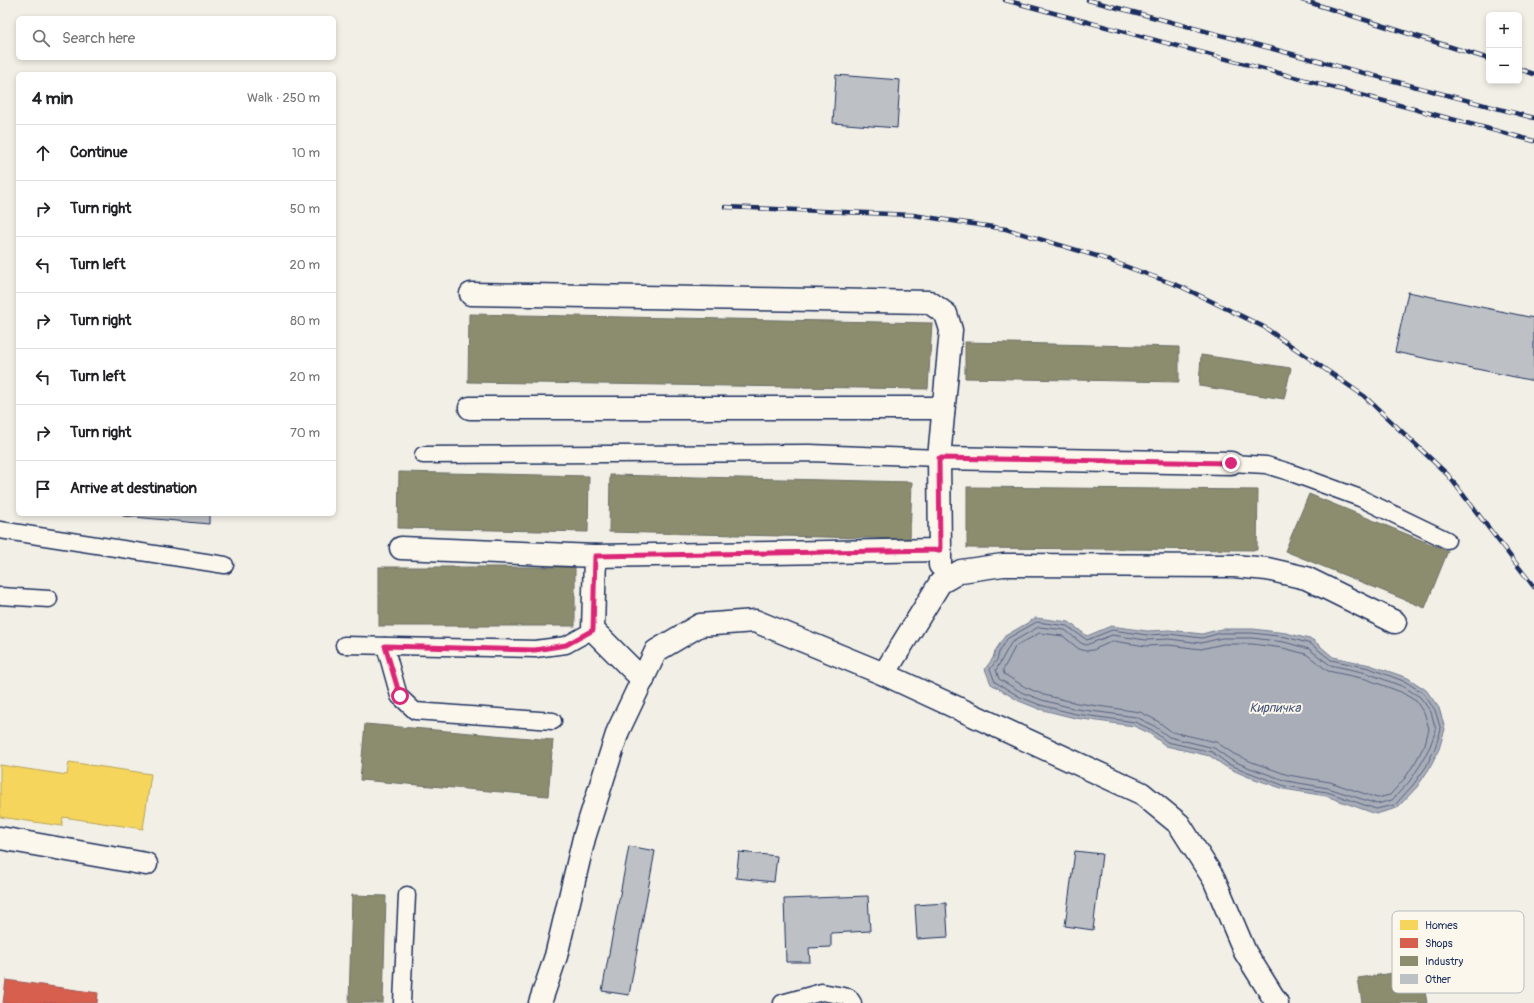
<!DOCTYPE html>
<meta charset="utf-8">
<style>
body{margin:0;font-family:Pangolin,sans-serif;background:#f6f6f6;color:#202124}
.controls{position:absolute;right:12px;top:12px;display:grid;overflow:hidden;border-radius:6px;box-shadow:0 2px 6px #0003}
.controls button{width:36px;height:36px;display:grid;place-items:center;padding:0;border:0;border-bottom:1px solid #e0e0e0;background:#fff;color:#202124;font:20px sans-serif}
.stop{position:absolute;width:12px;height:12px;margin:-9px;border:3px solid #db2777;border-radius:50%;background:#fff}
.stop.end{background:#db2777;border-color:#fff;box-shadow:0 1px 4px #0008}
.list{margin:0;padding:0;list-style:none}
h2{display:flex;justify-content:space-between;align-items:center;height:52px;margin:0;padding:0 16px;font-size:17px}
h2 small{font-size:13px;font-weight:400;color:#757577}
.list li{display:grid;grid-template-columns:26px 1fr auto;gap:12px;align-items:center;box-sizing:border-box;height:56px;padding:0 16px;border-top:1px solid #e0e0e0}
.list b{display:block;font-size:15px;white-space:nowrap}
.list em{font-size:13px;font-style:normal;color:#757577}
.icon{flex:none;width:22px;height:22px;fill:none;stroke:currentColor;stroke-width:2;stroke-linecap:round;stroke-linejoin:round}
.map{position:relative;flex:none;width:1534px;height:1003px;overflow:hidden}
.search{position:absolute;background:#fff;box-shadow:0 2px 6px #0003;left:16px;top:16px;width:320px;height:44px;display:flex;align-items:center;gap:10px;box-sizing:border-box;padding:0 14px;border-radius:6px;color:#757577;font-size:15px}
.panel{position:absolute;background:#fff;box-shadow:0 2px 6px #0003;left:16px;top:72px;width:320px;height:444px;border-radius:6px}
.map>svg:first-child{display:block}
</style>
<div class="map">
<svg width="1534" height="1003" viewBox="0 0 1534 1003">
<rect width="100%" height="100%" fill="#f2efe6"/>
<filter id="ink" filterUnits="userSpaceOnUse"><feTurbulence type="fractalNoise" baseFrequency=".025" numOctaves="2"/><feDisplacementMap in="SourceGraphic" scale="8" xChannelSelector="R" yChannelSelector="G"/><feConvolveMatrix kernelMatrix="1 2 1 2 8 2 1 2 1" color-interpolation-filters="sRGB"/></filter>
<g filter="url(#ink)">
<path fill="#a9adb7" stroke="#707b93" d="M1036,618L1069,622L1087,636L1111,626L1147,631L1169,630L1202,634L1221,629H1253L1286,633L1313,640L1333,657L1370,665L1408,678L1426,690L1439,708L1445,729L1439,749L1429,769L1417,787L1397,808L1376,814L1326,796L1284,789L1246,776L1226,767L1210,756L1166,746L1149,733L1134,726L1075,718L1039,709L1019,701L991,684L985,669L993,658L995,651L1005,636Z"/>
<path fill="#f6d55c" stroke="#b4a35d" d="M69,762L151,774L143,829L63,817L62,826L0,817V765L67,775Z"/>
<path fill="#d6604d" stroke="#9e5152" d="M6,980L98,993L97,1003H3Z"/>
<g fill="#8c8c6e" stroke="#6a7069">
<path d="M469,314L932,323L928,389L468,382Z"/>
<path d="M965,342L1179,347V382L965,378Z"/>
<path d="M1201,355L1291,368L1284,399L1199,386Z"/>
<path d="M399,472L589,476L588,532L398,528Z"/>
<path d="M610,475L912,482L910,539L609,532Z"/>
<path d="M967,487L1258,490L1257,550L967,548Z"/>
<path d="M1309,494L1448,551L1425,608L1285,551Z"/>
<rect x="379" y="567" width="196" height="59"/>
<path d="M365,724L553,740L548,796L360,780Z"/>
<path d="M352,895L386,896L383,1003H349Z"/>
<path d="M1421,969L1427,1003H1362L1358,978Z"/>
</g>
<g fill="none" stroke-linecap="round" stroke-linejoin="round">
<g stroke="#546182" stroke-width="1">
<path d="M1037,622L1067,626L1087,640L1112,630L1147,635L1169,634L1202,638L1221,633H1252L1286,637L1311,644L1331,660L1369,668L1406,682L1423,693L1435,710L1441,730L1435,748L1426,767L1413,785L1395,805L1376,809L1327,792L1285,786L1248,772L1228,764L1212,752L1167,742L1152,730L1135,722L1076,714L1040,705L1020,697L995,682L990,669L997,660L999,652L1007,639Z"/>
<path d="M1039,627L1065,630L1081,643L1086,645L1112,635L1146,640L1169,639L1201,643L1222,638H1252L1284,642L1309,649L1330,665L1367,673L1404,687L1420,697L1431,712L1436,730L1430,746L1421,764L1409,782L1392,800L1377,804L1328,788L1287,781L1250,768L1231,760L1214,748L1169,737L1153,725L1136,717L1076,709L1042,700L1023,693L999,679L996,670L1011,643Z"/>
<path d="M1040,633L1063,636L1079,649L1086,651L1093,650L1113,641L1146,646L1169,645L1201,649L1223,644H1252L1283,648L1306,654L1328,671L1366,679L1401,692L1416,701L1425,715L1429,729L1425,744L1416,761L1405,778L1390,795L1377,798L1330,782L1288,775L1252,762L1234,754L1216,742L1172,732L1156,720L1140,712L1077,703L1044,695L1025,687L1004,674L1003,670L1015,647Z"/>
</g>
</g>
<g fill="#bdc0c4" stroke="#1b2f5e">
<path d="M836,75L900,80L897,128L833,123Z"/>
<path d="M1408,292L1534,318V381L1395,352Z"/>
<path d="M123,514H209V524L123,516Z"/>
<path d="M629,846L655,851L629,995L602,991Z"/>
<path d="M1075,851L1102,854L1093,930L1065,926Z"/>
<path d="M739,852L777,856L774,882L736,878Z"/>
<path d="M868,896L870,931L831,933V947L809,948L810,962H786L784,899Z"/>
<path d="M946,903L948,937L917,939L915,905Z"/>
</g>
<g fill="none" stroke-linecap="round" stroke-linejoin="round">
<defs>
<g id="lane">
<path d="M423,455L810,453L939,458"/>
<path d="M1231,463L1266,465L1289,472L1360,498L1447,540"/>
<path d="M0,530L225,565"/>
<path d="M0,596L49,599"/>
<path d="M344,645L535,649L566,645L593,630"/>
<path d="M385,646L399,696L415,711L553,721"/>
<path d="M402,1003L407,895"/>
<path d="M782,1003L822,992L849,997L853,1003"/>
</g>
<g id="street">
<path d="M471,294L929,302L946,314L951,330L939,458"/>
<path d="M470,408H943"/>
<path d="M401,548L595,556L593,630L643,680"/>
<path d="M940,550L939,458L1231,463"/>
<path d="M595,556L940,550V565"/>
<path d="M884,674L940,583L961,571L1003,565L1234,566L1267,569L1306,578L1395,622"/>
<path d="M0,838L146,864"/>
<path d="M540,1003L556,956L584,838L618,731L656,651L700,625L755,621L884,674L1141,793L1179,824L1214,879L1245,952L1277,1003"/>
</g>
</defs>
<use href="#lane" stroke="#1b2f5e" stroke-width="19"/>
<use href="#street" stroke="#1b2f5e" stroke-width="25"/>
<use href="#lane" stroke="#fbf7ec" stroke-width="16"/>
<use href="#street" stroke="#fbf7ec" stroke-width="22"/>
<defs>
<g id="rail">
<path d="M1005,0L1534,141"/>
<path d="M1088,0L1534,118"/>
<path d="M1302,0L1489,59"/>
<path d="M1519,69L1534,74"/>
<path d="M725,207L913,215L1006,229L1100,257L1182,287L1264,327L1364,396L1448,475L1534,587"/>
</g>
</defs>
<use href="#rail" stroke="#1b2f5e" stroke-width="4.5"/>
<use href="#rail" stroke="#fbf7ec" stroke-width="3" stroke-dasharray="9" stroke-linecap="butt"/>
</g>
</g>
<g fill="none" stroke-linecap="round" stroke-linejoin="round" filter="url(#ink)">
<path stroke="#db2777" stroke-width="5" d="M400,696L385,646L535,650L566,645L593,630L595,556L940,550L939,458L1231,463"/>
</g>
<g text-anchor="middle" stroke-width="4" stroke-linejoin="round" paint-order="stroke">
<g font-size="13" font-style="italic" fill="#465579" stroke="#fbf7ec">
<text x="1275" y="712">Кирпичка</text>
</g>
</g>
<rect x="1392" y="911" width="132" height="82" rx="6" fill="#fbf7ec" stroke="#b8bbc1" stroke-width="1"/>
<rect x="1400" y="920" width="18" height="10" fill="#f6d55c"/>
<rect x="1400" y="938" width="18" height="10" fill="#d6604d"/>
<rect x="1400" y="956" width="18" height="10" fill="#8c8c6e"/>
<rect x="1400" y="974" width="18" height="10" fill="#bdc0c4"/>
<g font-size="11" fill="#1b2f5e">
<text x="1425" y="929">Homes</text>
<text x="1425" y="947">Shops</text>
<text x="1425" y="965">Industry</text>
<text x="1425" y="983">Other</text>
</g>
</svg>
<div class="controls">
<button>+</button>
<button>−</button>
</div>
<div class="stop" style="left:400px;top:696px"></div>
<div class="stop end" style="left:1231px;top:463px"></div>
<div class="search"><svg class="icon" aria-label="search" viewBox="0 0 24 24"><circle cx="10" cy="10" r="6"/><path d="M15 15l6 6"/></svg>Search here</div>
<section class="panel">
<h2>4 min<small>Walk · 250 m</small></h2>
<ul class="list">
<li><svg class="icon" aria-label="ahead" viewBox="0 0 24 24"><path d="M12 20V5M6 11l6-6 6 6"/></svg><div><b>Continue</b></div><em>10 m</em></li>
<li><svg class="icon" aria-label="right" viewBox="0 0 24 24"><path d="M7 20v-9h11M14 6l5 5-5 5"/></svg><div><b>Turn right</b></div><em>50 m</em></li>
<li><svg class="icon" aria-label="left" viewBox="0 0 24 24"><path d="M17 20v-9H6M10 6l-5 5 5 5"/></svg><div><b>Turn left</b></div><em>20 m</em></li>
<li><svg class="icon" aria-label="right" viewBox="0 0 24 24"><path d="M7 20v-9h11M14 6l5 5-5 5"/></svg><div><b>Turn right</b></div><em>80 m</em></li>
<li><svg class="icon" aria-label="left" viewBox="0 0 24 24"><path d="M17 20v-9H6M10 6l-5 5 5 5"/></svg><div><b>Turn left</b></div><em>20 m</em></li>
<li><svg class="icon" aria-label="right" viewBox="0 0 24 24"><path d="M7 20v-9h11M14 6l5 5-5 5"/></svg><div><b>Turn right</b></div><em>70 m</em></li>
<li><svg class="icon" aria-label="arrive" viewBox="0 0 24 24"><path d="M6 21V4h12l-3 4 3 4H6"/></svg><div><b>Arrive at destination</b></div></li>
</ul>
</section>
</div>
